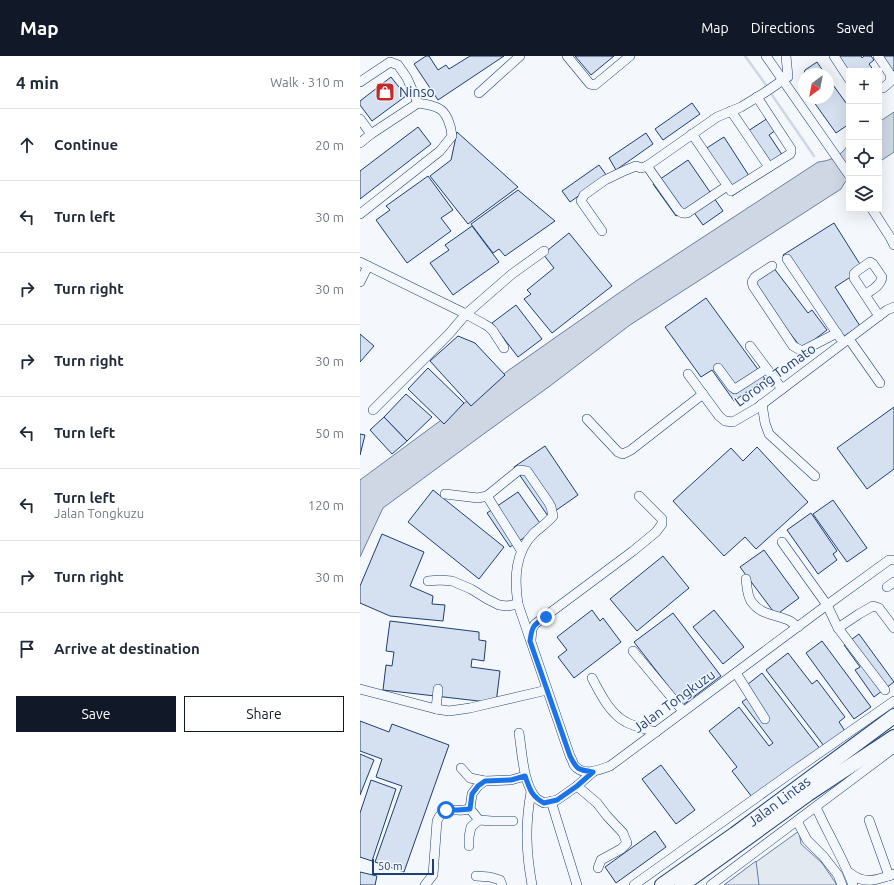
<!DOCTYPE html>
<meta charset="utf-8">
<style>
body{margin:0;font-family:Ubuntu,sans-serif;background:#f6f6f7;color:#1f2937}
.controls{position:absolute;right:12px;top:12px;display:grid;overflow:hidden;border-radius:0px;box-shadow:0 4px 16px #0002}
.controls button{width:36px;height:36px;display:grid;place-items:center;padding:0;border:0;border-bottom:1px solid #e0e1e3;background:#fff;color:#1f2937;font:20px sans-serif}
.compass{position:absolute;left:438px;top:12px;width:36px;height:36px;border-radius:50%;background:#fff;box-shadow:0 4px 16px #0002;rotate:212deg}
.scale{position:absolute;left:12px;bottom:10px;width:62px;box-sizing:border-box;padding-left:4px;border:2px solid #1d3f73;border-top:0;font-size:11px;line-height:14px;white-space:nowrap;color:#1d3f73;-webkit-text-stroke:3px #f4f7fb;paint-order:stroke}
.stop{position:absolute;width:12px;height:12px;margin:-9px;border:3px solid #1a73e8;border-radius:50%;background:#fff}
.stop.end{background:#1a73e8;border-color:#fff;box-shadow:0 1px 4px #0008}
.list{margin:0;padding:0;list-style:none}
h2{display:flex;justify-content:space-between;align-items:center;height:52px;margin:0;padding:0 16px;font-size:17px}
h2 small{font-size:13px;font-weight:400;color:#747a83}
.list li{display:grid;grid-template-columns:26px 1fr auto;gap:12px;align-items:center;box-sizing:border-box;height:72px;padding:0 16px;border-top:1px solid #e0e1e3}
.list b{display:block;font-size:15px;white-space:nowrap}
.list p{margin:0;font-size:13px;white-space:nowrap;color:#747a83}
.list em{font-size:13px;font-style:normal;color:#747a83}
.actions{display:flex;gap:8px;padding:12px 16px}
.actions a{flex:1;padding:9px 0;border:1px solid #111827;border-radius:0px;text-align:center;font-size:14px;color:#111827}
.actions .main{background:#111827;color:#fff}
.icon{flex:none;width:22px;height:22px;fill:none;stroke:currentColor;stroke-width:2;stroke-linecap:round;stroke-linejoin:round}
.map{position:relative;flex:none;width:534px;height:829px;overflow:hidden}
header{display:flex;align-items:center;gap:24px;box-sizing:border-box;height:56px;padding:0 20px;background:#111827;color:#fff}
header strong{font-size:19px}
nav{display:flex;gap:22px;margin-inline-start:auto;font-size:14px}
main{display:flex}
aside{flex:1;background:#fff}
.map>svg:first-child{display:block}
</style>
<header>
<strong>Map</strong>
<nav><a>Map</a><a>Directions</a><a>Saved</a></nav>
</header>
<main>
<aside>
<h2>4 min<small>Walk · 310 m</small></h2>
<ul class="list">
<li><svg class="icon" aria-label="ahead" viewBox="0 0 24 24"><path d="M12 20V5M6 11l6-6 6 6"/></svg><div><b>Continue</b></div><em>20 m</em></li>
<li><svg class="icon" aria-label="left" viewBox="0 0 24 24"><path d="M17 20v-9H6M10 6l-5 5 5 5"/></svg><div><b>Turn left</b></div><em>30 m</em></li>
<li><svg class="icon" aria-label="right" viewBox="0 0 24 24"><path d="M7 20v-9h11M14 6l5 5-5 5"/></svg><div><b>Turn right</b></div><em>30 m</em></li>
<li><svg class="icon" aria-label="right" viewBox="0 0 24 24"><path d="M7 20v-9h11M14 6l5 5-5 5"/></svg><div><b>Turn right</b></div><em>30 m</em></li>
<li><svg class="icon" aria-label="left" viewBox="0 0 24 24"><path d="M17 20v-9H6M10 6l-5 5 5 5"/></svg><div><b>Turn left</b></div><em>50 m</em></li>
<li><svg class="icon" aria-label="left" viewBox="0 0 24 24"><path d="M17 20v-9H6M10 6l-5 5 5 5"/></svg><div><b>Turn left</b><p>Jalan Tongkuzu</p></div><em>120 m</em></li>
<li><svg class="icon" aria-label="right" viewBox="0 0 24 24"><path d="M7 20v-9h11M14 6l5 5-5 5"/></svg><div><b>Turn right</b></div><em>30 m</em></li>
<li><svg class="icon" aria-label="arrive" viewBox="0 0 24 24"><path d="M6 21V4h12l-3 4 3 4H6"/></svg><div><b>Arrive at destination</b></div></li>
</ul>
<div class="actions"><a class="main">Save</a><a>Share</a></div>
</aside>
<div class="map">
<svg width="534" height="829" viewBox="0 0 534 829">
<rect width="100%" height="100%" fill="#f4f7fb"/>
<path fill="#e3e9f0" stroke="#687fa3" d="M439,775L441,788L462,807L477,829H364Z"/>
<path fill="#e3e8f0" stroke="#687fa3" d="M396,805L399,829H364Z"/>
<g fill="#cfd7e4" stroke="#687fa3">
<path d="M534,56V96L519,106V66Z"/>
<path d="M489,86V123L485,126L481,133L270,269L190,330L125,377L23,452L0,501V424L149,314L276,225L458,106C468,105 477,102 484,94C486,92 487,89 489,86Z"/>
</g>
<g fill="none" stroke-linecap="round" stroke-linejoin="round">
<g stroke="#cfd7e4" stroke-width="2.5">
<path d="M385,0L406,29"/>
<path d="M412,39L454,100"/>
</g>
</g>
<g fill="#d5e0f0" stroke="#1d3f73">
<path d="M66,0H69L78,14L86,9L89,13L110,0H144L78,44L54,8Z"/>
<path d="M215,0H254L231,19Z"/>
<path d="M477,0H501L502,2L504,0H511L514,4L509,8L514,15H489Z"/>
<path d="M516,0H534V26Z"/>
<path d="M457,6L465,18H444V32L441,27L445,14Z"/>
<path d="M31,21L46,40L12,65L0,49V45Z"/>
<path d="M468,22L489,51V68L476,77L451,42H468Z"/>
<path d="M332,47L340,58L303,84L295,73Z"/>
<path d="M408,62L416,74L409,79L425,103L410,114L385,77Z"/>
<path d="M58,71L71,88L0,143V115Z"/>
<path d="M97,76L158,131L108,168L70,120L91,104Z"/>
<path d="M286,77L293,88L256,114L249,102Z"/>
<path d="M364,81L393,126L372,140L342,95Z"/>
<path d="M328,104L363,155L343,169L330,151L316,160L293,128Z"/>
<path d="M239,109L247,120L210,146L202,135Z"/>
<path d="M68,120L93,154L81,162L91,175L47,207L16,164L30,154L26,150Z"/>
<path d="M158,134L195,165L145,200L139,193L133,197L111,168Z"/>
<path d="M474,167L503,213L475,231L500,270L478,284L423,199Z"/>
<path d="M112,170L139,206L93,239L70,207L89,194L85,189Z"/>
<path d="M209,177L252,230L192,277L164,243L171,238L167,234L194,212L183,198Z"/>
<path d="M413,211L448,257L452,254L467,274L442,293L392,227Z"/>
<path d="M346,242L405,323L374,345L352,314L341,321L305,271Z"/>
<path d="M156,249L182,283L158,301L132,267Z"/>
<path d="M0,278L14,290L0,306Z"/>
<path d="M98,280L115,287L145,319L111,350L70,305Z"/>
<path d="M68,312L104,347L84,368L48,333Z"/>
<path d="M46,338L72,361L47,385L24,361Z"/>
<path d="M534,351V413L507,433L477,392Z"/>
<path d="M24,361L47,385L32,398L10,374Z"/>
<path d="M0,378L5,379L0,399Z"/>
<path d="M185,390L218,439L188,460L154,411Z"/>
<path d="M397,391L448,446L396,493L385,481L364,500L313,445L371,392L383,405Z"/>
<path d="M73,434L144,491L119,523L48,466Z"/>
<path d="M158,436L182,470L150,491L127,457Z"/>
<path d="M473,444L507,492L487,506L453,458Z"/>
<path d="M451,457L477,495L473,498L477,504L458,518L427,474Z"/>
<path d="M22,478L64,496L50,530L73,540L72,548L85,549L83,565L30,560L0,547V530Z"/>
<path d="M404,494L439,542L416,559L380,511Z"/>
<path d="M303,500L329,532L277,575L250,543Z"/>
<path d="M232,554L240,565L243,562L261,586L214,622L198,601L207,594L197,581Z"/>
<path d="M354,554L384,591L363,608L333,571Z"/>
<path d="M313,557L361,620L323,649L274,586Z"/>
<path d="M30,565L119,576V584L126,585L124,605L112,603L111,611L140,615L136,647L23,634L26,609L32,610L34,596L26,595Z"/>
<path d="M499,578L534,626L514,641L495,614L500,611L484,589Z"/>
<path d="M462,585L511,651L494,663L446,597Z"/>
<path d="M428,597L452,628L457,624L485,661L479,666L485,675L464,690L406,614Z"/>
<path d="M402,617L461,694L395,745L372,715L377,711L349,675L379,651L409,690L413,687L382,646L390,640L383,632Z"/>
<path d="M0,665L29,676L32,668L89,689L44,816L15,806L42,730L16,721L22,703L0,695Z"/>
<path d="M0,698L14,704L0,739Z"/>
<path d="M301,709L335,754L316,768L282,723Z"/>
<path d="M11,724L36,733L12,805L0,801V757Z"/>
<path d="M295,775L306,791L256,827L245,811Z"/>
<path d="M0,816L17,820L15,829H0Z"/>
</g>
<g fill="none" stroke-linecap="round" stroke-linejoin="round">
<defs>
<g id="minor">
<path d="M207,0L230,28L235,29L270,0"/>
<path d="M406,0L489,119"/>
<path d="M426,0L428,21"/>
<path d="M474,0L489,23"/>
<path d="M518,0L530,18V26L523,32"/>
<path d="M0,26L30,6L38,9L47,22L58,47"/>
<path d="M119,37L160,0"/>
<path d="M371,55L409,111"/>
<path d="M0,63L11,78"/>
<path d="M332,78L371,135L430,98L431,96V93L397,41"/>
<path d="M0,87L11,78L58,47"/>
<path d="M287,110L318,154C321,157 323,158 327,157L367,130"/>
<path d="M512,153L530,181L534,189"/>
<path d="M0,158L80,95L92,80C91,70 87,56 78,52C72,49 64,48 58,47"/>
<path d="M242,175L221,145L224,139L245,124L266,114L276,110L281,112L287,110L357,61L381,51L404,37L423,24"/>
<path d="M427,203L480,282"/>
<path d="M0,206L106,258L124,268L129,271L133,275L144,292"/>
<path d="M412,210L395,221L392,226L393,230L433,290L442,295L477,277"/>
<path d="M0,226L8,210"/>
<path d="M505,239C511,234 521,230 522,221L513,208L510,206L497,215L494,218V222L519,260"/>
<path d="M489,283L520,327"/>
<path d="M390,290L422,333"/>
<path d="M358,312L372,331L375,333L406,313"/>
<path d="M328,318L359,360L365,365L373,366L397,352L519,260L527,254L534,251"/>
<path d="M402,348L405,367L409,378L455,420"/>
<path d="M13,354L89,278L106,258L152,218L184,195"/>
<path d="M227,363L258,396L263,398L271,394L343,338"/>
<path d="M85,438L118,442L127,440L159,414L167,415L189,447L191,451L193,460C187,467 181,471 174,477C155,496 154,522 158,548L210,700C212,703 213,707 214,709C223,721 239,714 250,710L467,549L529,504H534"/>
<path d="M127,440L161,494"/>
<path d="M422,486L467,549L478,572L525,634"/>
<path d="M386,523C387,530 387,539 391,545C401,560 416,558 430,565C433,567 435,569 438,571"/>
<path d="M68,525L80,524L92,525L111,533L127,543L139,549L147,550L158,548"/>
<path d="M527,531L534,526"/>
<path d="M478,572L499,558L513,550L519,552L534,572"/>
<path d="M171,584L172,573L175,568L273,495L296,476L302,468V463L279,440"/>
<path d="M273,595L323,655"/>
<path d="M376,617L405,663"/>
<path d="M232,622C240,637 250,658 266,666C275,671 286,673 296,676"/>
<path d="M0,633L76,653L89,655L110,652L187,634"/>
<path d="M76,653L78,633"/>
<path d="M159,677C162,695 163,728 176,742C178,744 181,745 184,747L197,744L217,730L233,716"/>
<path d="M101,712L110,722L125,725"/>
<path d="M217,730L237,747L247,760L263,777L267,787L261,793L241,804L238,812"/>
<path d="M171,736C165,769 166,796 172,829"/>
<path d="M191,745L217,829"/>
<path d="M456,751C468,778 483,802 493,829"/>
<path d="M509,764L529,820"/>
<path d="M153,765H132L119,764L110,753L112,738L118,730L125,725L151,724L165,720"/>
<path d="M437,765L447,784L464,801L478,819L482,829"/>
<path d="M109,790V781L111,771L119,764"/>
<path d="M490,817C504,829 517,824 534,818"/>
<path d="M116,820L130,821L140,824L142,829"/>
<path d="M65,829L73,819L77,765C82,754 85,754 96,754C100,755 105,754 110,753"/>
<path d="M274,829L435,714L534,645"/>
<path d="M351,829L534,692"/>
</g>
<g id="highway">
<path id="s1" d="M302,829L375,778L534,660"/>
<path d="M322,829L448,738L534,681"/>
</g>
</defs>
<use href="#minor" stroke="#1d3f73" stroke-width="10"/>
<use href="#highway" stroke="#1d3f73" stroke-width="16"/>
<use href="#minor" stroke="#f4f7fb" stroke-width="9"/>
<use href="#highway" stroke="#f4f7fb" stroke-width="14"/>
</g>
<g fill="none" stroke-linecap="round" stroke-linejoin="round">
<path stroke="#1a73e8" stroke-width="5" d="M86,754H98L110,753L112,738L118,730L125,725L151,724L165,720C170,733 171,740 184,747L197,744L217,730L233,716C218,714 217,714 210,700L170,585C172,570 173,569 186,561"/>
</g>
<defs>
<symbol id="shop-square" viewBox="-11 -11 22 22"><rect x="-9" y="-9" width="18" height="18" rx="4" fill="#c62828" stroke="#f4f7fb"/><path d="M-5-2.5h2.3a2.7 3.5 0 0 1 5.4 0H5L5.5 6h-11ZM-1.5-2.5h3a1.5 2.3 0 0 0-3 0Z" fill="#fff"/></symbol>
</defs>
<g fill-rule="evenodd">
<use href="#shop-square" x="14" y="25" width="22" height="22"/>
</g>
<g text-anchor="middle" stroke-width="3" stroke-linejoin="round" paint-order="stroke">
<g font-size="14" fill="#1d3f73" stroke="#f4f7fb" text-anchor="start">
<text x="39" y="41">Ninso</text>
</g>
<g font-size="14" fill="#1d3f73" stroke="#f4f7fb">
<text transform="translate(415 319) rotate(-36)" y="5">Lorong Tomato</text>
<text transform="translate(314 645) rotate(-36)" y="5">Jalan Tongkuzu</text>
<text dy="5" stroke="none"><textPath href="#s1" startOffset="144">Jalan Lintas</textPath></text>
</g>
</g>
</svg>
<div class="controls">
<button>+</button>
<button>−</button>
<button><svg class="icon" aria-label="locate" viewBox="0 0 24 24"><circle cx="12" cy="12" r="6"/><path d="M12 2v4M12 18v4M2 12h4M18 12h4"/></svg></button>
<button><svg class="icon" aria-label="layers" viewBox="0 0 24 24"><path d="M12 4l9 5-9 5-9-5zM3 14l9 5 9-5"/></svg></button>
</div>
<svg class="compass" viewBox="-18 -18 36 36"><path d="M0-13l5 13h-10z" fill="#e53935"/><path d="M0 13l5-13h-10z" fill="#747a83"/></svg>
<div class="scale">50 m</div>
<div class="stop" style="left:86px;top:754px"></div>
<div class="stop end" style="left:186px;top:561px"></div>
</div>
</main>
